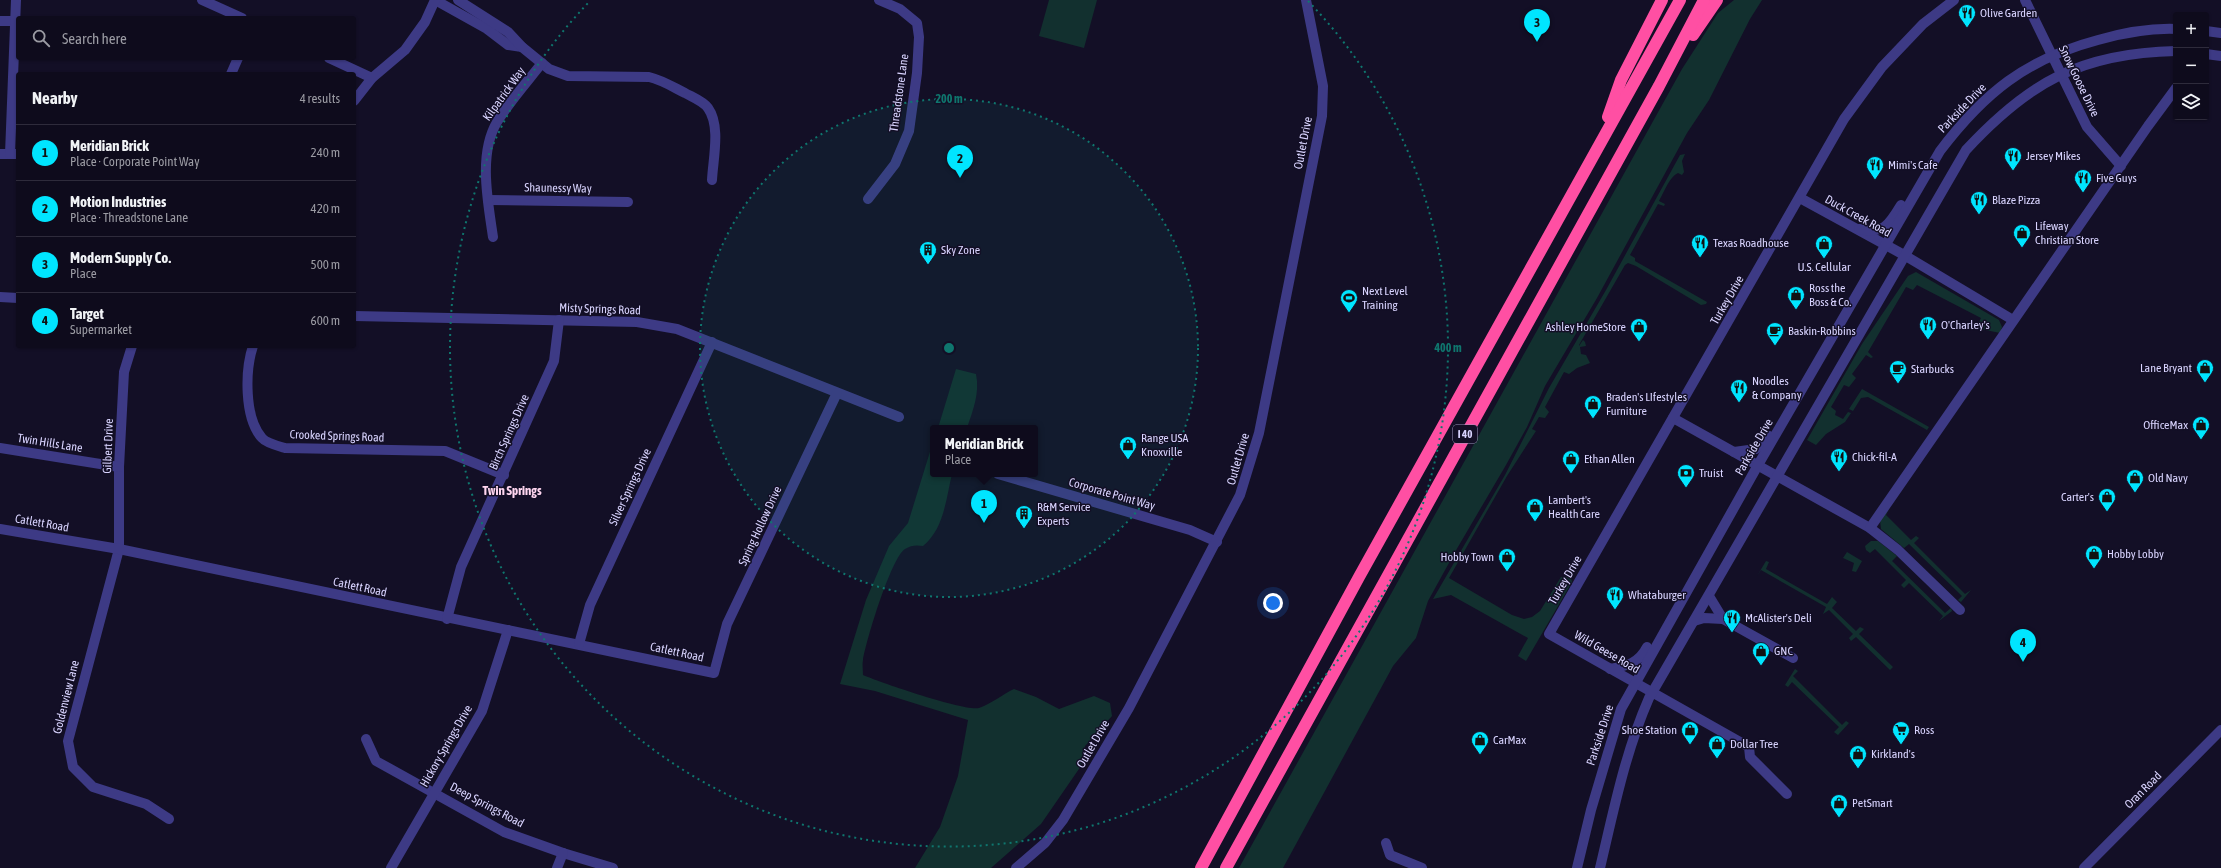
<!DOCTYPE html>
<meta charset="utf-8">
<style>
body{margin:0;font-family:"Asap Condensed",sans-serif;background:#1c1929;color:#f1f3f6}
.controls{position:absolute;right:12px;top:12px;display:grid;overflow:hidden;border-radius:4px;box-shadow:0 1px 3px #0004}
.controls button{width:36px;height:36px;display:grid;place-items:center;padding:0;border:0;border-bottom:1px solid #2e2b3b;background:#0e0b1c;color:#f1f3f6;font:20px sans-serif}
.you{position:absolute;left:1273px;top:603px;width:14px;height:14px;margin:-10px;border:3px solid #fff;border-radius:50%;background:#1a73e8;box-shadow:0 0 0 6px #1a73e833}
.badge{display:grid;place-items:center;width:26px;height:26px;border-radius:50%;background:#00e5ff;color:#111;font-size:13px;font-weight:700}
.pin{position:absolute;translate:-50% -33px;filter:drop-shadow(0 1px 2px #0008)}
.pin::after{content:'';position:absolute;top:21px;width:14px;height:12px;background:inherit;clip-path:polygon(0 0,100% 0,50% 100%)}
.popup{position:absolute;left:930px;top:425px;width:108px;height:52px;box-sizing:border-box;display:grid;place-content:center;border-radius:4px;background:#0e0b1c;filter:drop-shadow(0 1px 3px #0005);font-size:13px;white-space:nowrap;color:#9b9ba3}
.popup b{font-size:15px;color:#f1f3f6}
.popup::after{content:'';position:absolute;left:50%;top:100%;margin-left:-8px;border:8px solid transparent;border-top-color:#0e0b1c}
.list{margin:0;padding:0;list-style:none}
h2{display:flex;justify-content:space-between;align-items:center;height:52px;margin:0;padding:0 16px;font-size:17px}
h2 small{font-size:13px;font-weight:400;color:#9b9ba3}
.list li{display:grid;grid-template-columns:26px 1fr auto;gap:12px;align-items:center;box-sizing:border-box;height:56px;padding:0 16px;border-top:1px solid #2e2b3b}
.list b{display:block;font-size:15px;white-space:nowrap}
.list p{margin:0;font-size:13px;white-space:nowrap;color:#9b9ba3}
.list em{font-size:13px;font-style:normal;color:#9b9ba3}
.icon{flex:none;width:22px;height:22px;fill:none;stroke:currentColor;stroke-width:2;stroke-linecap:round;stroke-linejoin:round}
.map{position:relative;flex:none;width:2221px;height:868px;overflow:hidden}
.search{position:absolute;background:#0e0b1c;box-shadow:0 1px 3px #0004;left:16px;top:16px;width:340px;height:44px;display:flex;align-items:center;gap:10px;box-sizing:border-box;padding:0 14px;border-radius:4px;color:#9b9ba3;font-size:15px}
.panel{position:absolute;background:#0e0b1c;box-shadow:0 1px 3px #0004;left:16px;top:72px;width:340px;height:276px;border-radius:4px}
.map>svg:first-child{display:block}
</style>
<div class="map">
<svg width="2221" height="868" viewBox="0 0 2221 868">
<rect width="100%" height="100%" fill="#130f26"/>
<g fill="#12302f">
<path d="M1049,0H1097L1084,48L1039,36Z"/>
<path d="M1734,0H1762L1750,19L1709,100L1687,133L1597,298L1545,386L1527,427L1506,465L1455,552L1428,601L1416,638L1393,666L1283,868H1239L1682,69L1718,13Z"/>
<path d="M1685,154L1682,161L1684,172L1682,175L1678,173C1670,176 1664,192 1659,201L1665,204L1664,206L1658,204L1630,255L1635,258V261L1707,302L1706,304L1701,305L1636,266L1628,263L1625,265L1579,345V346L1583,340L1585,342L1586,346L1580,347L1581,354L1586,355L1590,363L1577,368L1569,374L1564,372L1545,407L1549,412L1545,418L1539,417L1532,429L1536,431L1507,476L1449,578L1512,615L1524,619L1532,617L1540,611L1561,577L1568,576L1571,578L1572,582L1526,661L1518,656L1528,638L1451,595L1433,599L1505,475L1549,388L1606,290L1680,155Z"/>
<path d="M1916,272L1999,320L2002,327L2000,333L1976,328L1981,318L1917,285L1913,290L1906,287L1868,352L1873,357L1871,358L1866,355L1852,374L1856,378L1849,387L1844,385L1831,407L1836,411L1835,415L1843,419L1848,412L1851,413L1845,422L1826,434L1816,445L1807,440L1862,344L1908,276Z"/>
<path d="M956,369L976,374C980,393 973,410 967,428H938Z"/>
<path d="M1862,389L1929,427L1927,430L1868,397L1861,398L1853,411L1849,409Z"/>
<path d="M933,442V474H952C946,499 944,529 923,546C917,545 911,545 905,549C891,558 866,641 863,660C862,665 863,670 863,675C879,682 966,712 979,708C991,704 1003,694 1014,689L1036,697L1059,709L1094,696L1110,703L1112,716L1085,746L1081,766L1041,824L991,868H915L940,827L958,776L968,720L875,691L840,684L866,600L889,546L908,523Z"/>
<path d="M1889,509L1886,515L1911,540L1916,536L1919,538L1914,543L1965,594L1971,590L1961,602L1958,600L1962,596L1909,544L1904,548L1881,529L1880,520Z"/>
<path d="M1871,541H1878L1897,556L1892,561L1945,613L1951,608L1952,611L1939,621L1943,616L1909,583L1904,588L1901,585L1906,580L1875,549L1870,553L1866,550L1865,546Z"/>
<path d="M1847,552L1862,561L1856,572L1852,571L1854,563L1843,558Z"/>
<path d="M1766,561L1769,562L1766,569L1827,604L1832,597L1837,602L1832,608L1856,631L1860,627L1864,629L1859,634L1893,667L1890,670L1856,637L1851,641L1849,638L1853,634L1829,610L1823,614L1826,607L1761,570L1757,576Z"/>
<path d="M1795,669L1798,671L1793,676L1842,725L1846,721L1849,723L1838,735L1834,732L1839,727L1792,682L1788,687L1785,685Z"/>
</g>
<g fill="none" stroke-linecap="round" stroke-linejoin="round">
<g stroke="#3d3a85" stroke-width="10">
<path d="M202,0L242,18"/>
<path d="M435,0L487,29L508,45L522,47"/>
<path d="M458,0L508,32L522,47L549,69L568,76L649,77C662,80 673,87 685,93C692,97 703,101 708,108C721,126 713,159 712,180"/>
<path d="M2025,0L2087,127L2121,166"/>
<path d="M0,21H14"/>
<path d="M2206,31L2221,33"/>
<path d="M2206,54L2221,56"/>
<path d="M329,58L372,78"/>
<path d="M231,74L238,58"/>
<path d="M354,101L372,78L405,50L425,22L435,0"/>
<path d="M0,154H18"/>
<path d="M10,154L16,0"/>
<path d="M1800,198L1904,255L2013,320"/>
<path d="M868,199L895,164L909,131L917,73L919,37L917,23L900,9L879,0"/>
<path d="M488,200L628,202"/>
<path d="M1859,229C1884,234 1889,225 1901,205"/>
<path d="M493,237C488,202 478,154 497,122C510,101 527,82 542,63"/>
<path d="M0,297L18,298"/>
<path d="M354,316L637,322L677,329L899,417"/>
<path d="M132,346L124,372L119,467V549L68,741L73,767L93,787L146,804L169,819"/>
<path d="M253,346C245,370 244,418 262,438C266,443 278,446 285,448L445,451L504,475"/>
<path d="M1673,418L1870,528L1898,550L1960,610"/>
<path d="M0,448L119,467"/>
<path d="M1734,452L1756,449L1769,436"/>
<path d="M998,474L1190,530L1217,542"/>
<path d="M1870,528L2148,126L2176,88"/>
<path d="M0,529L119,549L714,673L727,624L837,393"/>
<path d="M1709,596L1723,619L1793,658"/>
<path d="M447,619L461,567L554,361L559,320"/>
<path d="M1694,621L1704,618L1723,619"/>
<path d="M579,644L590,605L712,342"/>
<path d="M1610,669C1627,666 1639,663 1647,647"/>
<path d="M366,739L376,761L504,832L563,853L613,868"/>
<path d="M1787,794L1750,757L1749,747L1549,634L1844,119L1882,67L1923,24L1954,0"/>
<path d="M1386,843L1390,855L1422,868"/>
<path d="M391,868L482,711L508,630"/>
<path d="M557,868L563,853"/>
<path d="M1016,868L1045,843L1063,820L1129,708L1240,495L1259,433L1322,116L1323,86L1306,0"/>
<path d="M1577,868L1591,810L1621,709L1758,465L1940,151C1984,93 2026,59 2098,40C2123,33 2150,28 2176,29"/>
<path d="M1600,868C1614,809 1625,753 1649,698L1966,150C2029,82 2081,53 2176,51"/>
<path d="M2084,868L2221,730"/>
</g>
<g stroke="#ff4fa3" stroke-width="12">
<path d="M1693,35L1717,0"/>
<path d="M1608,117L1621,80L1662,0"/>
<path d="M1201,868L1359,577L1680,0"/>
<path d="M1226,868L1659,86L1704,0"/>
</g>
</g>
<circle cx="949" cy="348" r="249" fill="#0f766e" fill-opacity=".12"/>
<g fill="none" stroke="#0f766e" stroke-width="2" stroke-dasharray="2 4">
<circle cx="949" cy="348" r="249"/>
<path d="M1308 1A499 499 0 1 1 590 1"/>
</g>
<defs>
<symbol id="restaurant-pin" viewBox="-11 -11 22 30"><path d="M0 17L-7.5 6A9.5 9.5 0 1 1 7.5 6Z" fill="#00e5ff" stroke="#130f26"/><path d="M-5-6h1v4h1v-4h1v4h1v-4h1v5L-1.5 .5V6h-2V.5L-5-1ZM5-6V6H3V1.5H1.5Q1.5-4 5-6Z" fill="#111"/></symbol>
<symbol id="shop-pin" viewBox="-11 -11 22 30"><path d="M0 17L-7.5 6A9.5 9.5 0 1 1 7.5 6Z" fill="#00e5ff" stroke="#130f26"/><path d="M-5-2.5h2.3a2.7 3.5 0 0 1 5.4 0H5L5.5 6h-11ZM-1.5-2.5h3a1.5 2.3 0 0 0-3 0Z" fill="#111"/></symbol>
<symbol id="building-pin" viewBox="-11 -11 22 30"><path d="M0 17L-7.5 6A9.5 9.5 0 1 1 7.5 6Z" fill="#00e5ff" stroke="#130f26"/><path d="M-4-6H4V6H1V3H-1V6H-4ZM-2.5-4.3h1.7v1.8h-1.7ZM.8-4.3h1.7v1.8H.8ZM-2.5-1h1.7V.8h-1.7ZM.8-1h1.7V.8H.8Z" fill="#111"/></symbol>
<symbol id="stadium-pin" viewBox="-11 -11 22 30"><path d="M0 17L-7.5 6A9.5 9.5 0 1 1 7.5 6Z" fill="#00e5ff" stroke="#130f26"/><path d="M0-5a6.5 5 0 1 0 0 10a6.5 5 0 1 0 0-10ZM-3.5-1.8h7v3.6h-7Z" fill="#111"/></symbol>
<symbol id="cafe-pin" viewBox="-11 -11 22 30"><path d="M0 17L-7.5 6A9.5 9.5 0 1 1 7.5 6Z" fill="#00e5ff" stroke="#130f26"/><path d="M-5.5-4.5H6V0H3Q3 3.5 0 3.5H-2.5Q-5.5 3.5-5.5 0ZM3-3.2v2h1.7v-2ZM-6 4.5H4V6H-6Z" fill="#111"/></symbol>
<symbol id="bank-pin" viewBox="-11 -11 22 30"><path d="M0 17L-7.5 6A9.5 9.5 0 1 1 7.5 6Z" fill="#00e5ff" stroke="#130f26"/><path d="M-6-4H6V4H-6ZM0-2.3a2.3 2.3 0 1 0 0 4.6a2.3 2.3 0 1 0 0-4.6Z" fill="#111"/></symbol>
<symbol id="supermarket-pin" viewBox="-11 -11 22 30"><path d="M0 17L-7.5 6A9.5 9.5 0 1 1 7.5 6Z" fill="#00e5ff" stroke="#130f26"/><path d="M-6-5.5h2.5l.6 2H6L4.5 2H-2.5L-4.4-4H-6ZM-1.5 3.2a1.3 1.3 0 1 0 .1 0ZM3 3.2a1.3 1.3 0 1 0 .1 0Z" fill="#111"/></symbol>
</defs>
<g fill-rule="evenodd">
<use href="#restaurant-pin" x="1957" y="3" width="20" height="27"/>
<use href="#restaurant-pin" x="2003" y="146" width="20" height="27"/>
<use href="#restaurant-pin" x="1865" y="155" width="20" height="27"/>
<use href="#restaurant-pin" x="2073" y="168" width="20" height="27"/>
<use href="#restaurant-pin" x="1969" y="190" width="20" height="27"/>
<use href="#shop-pin" x="2012" y="223" width="20" height="27"/>
<use href="#restaurant-pin" x="1690" y="233" width="20" height="27"/>
<use href="#shop-pin" x="1814" y="234" width="20" height="27"/>
<use href="#building-pin" x="918" y="240" width="20" height="27"/>
<use href="#shop-pin" x="1786" y="285" width="20" height="27"/>
<use href="#stadium-pin" x="1339" y="288" width="20" height="27"/>
<use href="#restaurant-pin" x="1918" y="315" width="20" height="27"/>
<use href="#shop-pin" x="1629" y="317" width="20" height="27"/>
<use href="#cafe-pin" x="1765" y="321" width="20" height="27"/>
<use href="#shop-pin" x="2195" y="358" width="20" height="27"/>
<use href="#cafe-pin" x="1888" y="359" width="20" height="27"/>
<use href="#restaurant-pin" x="1729" y="378" width="20" height="27"/>
<use href="#shop-pin" x="1583" y="394" width="20" height="27"/>
<use href="#shop-pin" x="2191" y="415" width="20" height="27"/>
<use href="#shop-pin" x="1118" y="435" width="20" height="27"/>
<use href="#restaurant-pin" x="1829" y="447" width="20" height="27"/>
<use href="#shop-pin" x="1561" y="449" width="20" height="27"/>
<use href="#bank-pin" x="1676" y="463" width="20" height="27"/>
<use href="#shop-pin" x="2125" y="468" width="20" height="27"/>
<use href="#shop-pin" x="2097" y="487" width="20" height="27"/>
<use href="#shop-pin" x="1525" y="497" width="20" height="27"/>
<use href="#building-pin" x="1014" y="504" width="20" height="27"/>
<use href="#shop-pin" x="2084" y="544" width="20" height="27"/>
<use href="#shop-pin" x="1497" y="547" width="20" height="27"/>
<use href="#restaurant-pin" x="1605" y="585" width="20" height="27"/>
<use href="#restaurant-pin" x="1722" y="608" width="20" height="27"/>
<use href="#shop-pin" x="1751" y="641" width="20" height="27"/>
<use href="#shop-pin" x="1680" y="720" width="20" height="27"/>
<use href="#supermarket-pin" x="1891" y="720" width="20" height="27"/>
<use href="#shop-pin" x="1470" y="730" width="20" height="27"/>
<use href="#shop-pin" x="1707" y="734" width="20" height="27"/>
<use href="#shop-pin" x="1848" y="744" width="20" height="27"/>
<use href="#shop-pin" x="1829" y="793" width="20" height="27"/>
</g>
<g text-anchor="middle" stroke-width="3" stroke-linejoin="round" paint-order="stroke">
<rect fill="#130f26" stroke="#9e99be" stroke-width="1" x="1453" y="425" width="24" height="18" rx="3"/>
<g font-size="11" font-weight="bold" fill="#d9d4ff">
<text x="1465" y="438">I 40</text>
</g>
<g font-size="12" fill="#d9d4ff" stroke="#130f26" text-anchor="start">
<text x="1980" y="17">Olive Garden</text>
<text x="2026" y="160">Jersey Mikes</text>
<text x="1888" y="169">Mimi's Cafe</text>
<text x="2096" y="182">Five Guys</text>
<text x="1992" y="204">Blaze Pizza</text>
<text x="2035" y="230">Lifeway<tspan x="2035" dy="14">Christian Store</tspan></text>
<text x="1713" y="247">Texas Roadhouse</text>
<text x="941" y="254">Sky Zone</text>
<text x="1824" y="271" text-anchor="middle">U.S. Cellular</text>
<text x="1809" y="292">Ross the<tspan x="1809" dy="14">Boss &amp; Co.</tspan></text>
<text x="1362" y="295">Next Level<tspan x="1362" dy="14">Training</tspan></text>
<text x="1941" y="329">O'Charley's</text>
<text x="1626" y="331" text-anchor="end">Ashley HomeStore</text>
<text x="1788" y="335">Baskin-Robbins</text>
<text x="2192" y="372" text-anchor="end">Lane Bryant</text>
<text x="1911" y="373">Starbucks</text>
<text x="1752" y="385">Noodles<tspan x="1752" dy="14">&amp; Company</tspan></text>
<text x="1606" y="401">Braden's LIfestyles<tspan x="1606" dy="14">Furniture</tspan></text>
<text x="2188" y="429" text-anchor="end">OfficeMax</text>
<text x="1141" y="442">Range USA<tspan x="1141" dy="14">Knoxville</tspan></text>
<text x="1852" y="461">Chick-fil-A</text>
<text x="1584" y="463">Ethan Allen</text>
<text x="1699" y="477">Truist</text>
<text x="2148" y="482">Old Navy</text>
<text x="2094" y="501" text-anchor="end">Carter's</text>
<text x="1548" y="504">Lambert's<tspan x="1548" dy="14">Health Care</tspan></text>
<text x="1037" y="511">R&amp;M Service<tspan x="1037" dy="14">Experts</tspan></text>
<text x="2107" y="558">Hobby Lobby</text>
<text x="1494" y="561" text-anchor="end">Hobby Town</text>
<text x="1628" y="599">Whataburger</text>
<text x="1745" y="622">McAlister's Deli</text>
<text x="1774" y="655">GNC</text>
<text x="1677" y="734" text-anchor="end">Shoe Station</text>
<text x="1914" y="734">Ross</text>
<text x="1493" y="744">CarMax</text>
<text x="1730" y="748">Dollar Tree</text>
<text x="1871" y="758">Kirkland's</text>
<text x="1852" y="807">PetSmart</text>
</g>
<g font-size="12" fill="#d9d4ff" stroke="#130f26">
<text transform="translate(2079 81) rotate(64)" y="4">Snow Goose Drive</text>
<text transform="translate(899 93) rotate(-82)" y="4">Threadstone Lane</text>
<text transform="translate(504 94) rotate(-54)" y="4">Kilpatrick Way</text>
<text transform="translate(1962 108) rotate(-46)" y="4">Parkside Drive</text>
<text transform="translate(1303 143) rotate(-79)" y="4">Outlet Drive</text>
<text transform="translate(558 188) rotate(1)" y="4">Shaunessy Way</text>
<text transform="translate(1858 216) rotate(29)" y="4">Duck Creek Road</text>
<text transform="translate(1727 300) rotate(-60)" y="4">Turkey Drive</text>
<text transform="translate(600 309) rotate(2)" y="4">Misty Springs Road</text>
<text transform="translate(509 432) rotate(-66)" y="4">Birch Springs Drive</text>
<text transform="translate(337 436) rotate(2)" y="4">Crooked Springs Road</text>
<text transform="translate(50 443) rotate(9)" y="4">Twin Hills Lane</text>
<text transform="translate(108 446) rotate(-88)" y="4">Gilbert Drive</text>
<text transform="translate(1754 447) rotate(-60)" y="4">Parkside Drive</text>
<text transform="translate(1238 459) rotate(-74)" y="4">Outlet Drive</text>
<text transform="translate(630 487) rotate(-65)" y="4">Silver Springs Drive</text>
<text transform="translate(1112 494) rotate(16)" y="4">Corporate Point Way</text>
<text transform="translate(42 523) rotate(10)" y="4">Catlett Road</text>
<text transform="translate(760 526) rotate(-65)" y="4">Spring Hollow Drive</text>
<text transform="translate(1565 580) rotate(-60)" y="4">Turkey Drive</text>
<text transform="translate(360 587) rotate(12)" y="4">Catlett Road</text>
<text transform="translate(677 652) rotate(12)" y="4">Catlett Road</text>
<text transform="translate(1607 652) rotate(30)" y="4">Wild Geese Road</text>
<text transform="translate(66 697) rotate(-76)" y="4">Goldenview Lane</text>
<text transform="translate(1600 735) rotate(-72)" y="4">Parkside Drive</text>
<text transform="translate(1093 744) rotate(-60)" y="4">Outlet Drive</text>
<text transform="translate(446 746) rotate(-60)" y="4">Hickory Springs Drive</text>
<text transform="translate(2143 790) rotate(-45)" y="4">Oran Road</text>
<text transform="translate(487 805) rotate(28)" y="4">Deep Springs Road</text>
</g>
<g font-size="13" font-weight="bold" fill="#ffd6f0" stroke="#130f26">
<text x="512" y="495">Twin Springs</text>
</g>
</g>
<circle cx="949" cy="348" r="6" fill="#0f766e" stroke="#130f26" stroke-width="2"/>
<g font-size="12" text-anchor="middle" font-weight="bold" fill="#0f766e" stroke="#130f26" stroke-width="3" stroke-linejoin="round" paint-order="stroke">
<text x="949" y="103">200 m</text>
<text x="1448" y="352">400 m</text>
</g>
</svg>
<div class="controls">
<button>+</button>
<button>−</button>
<button><svg class="icon" aria-label="layers" viewBox="0 0 24 24"><path d="M12 4l9 5-9 5-9-5zM3 14l9 5 9-5"/></svg></button>
</div>
<div class="you"></div>
<div class="pin badge" style="left:984px;top:523px">1</div>
<div class="popup"><b>Meridian Brick</b>Place</div>
<div class="pin badge" style="left:960px;top:178px">2</div>
<div class="pin badge" style="left:1537px;top:42px">3</div>
<div class="pin badge" style="left:2023px;top:662px">4</div>
<div class="search"><svg class="icon" aria-label="search" viewBox="0 0 24 24"><circle cx="10" cy="10" r="6"/><path d="M15 15l6 6"/></svg>Search here</div>
<section class="panel">
<h2>Nearby<small>4 results</small></h2>
<ul class="list">
<li><span class="badge">1</span><div><b>Meridian Brick</b><p>Place · Corporate Point Way</p></div><em>240 m</em></li>
<li><span class="badge">2</span><div><b>Motion Industries</b><p>Place · Threadstone Lane</p></div><em>420 m</em></li>
<li><span class="badge">3</span><div><b>Modern Supply Co.</b><p>Place</p></div><em>500 m</em></li>
<li><span class="badge">4</span><div><b>Target</b><p>Supermarket</p></div><em>600 m</em></li>
</ul>
</section>
</div>
